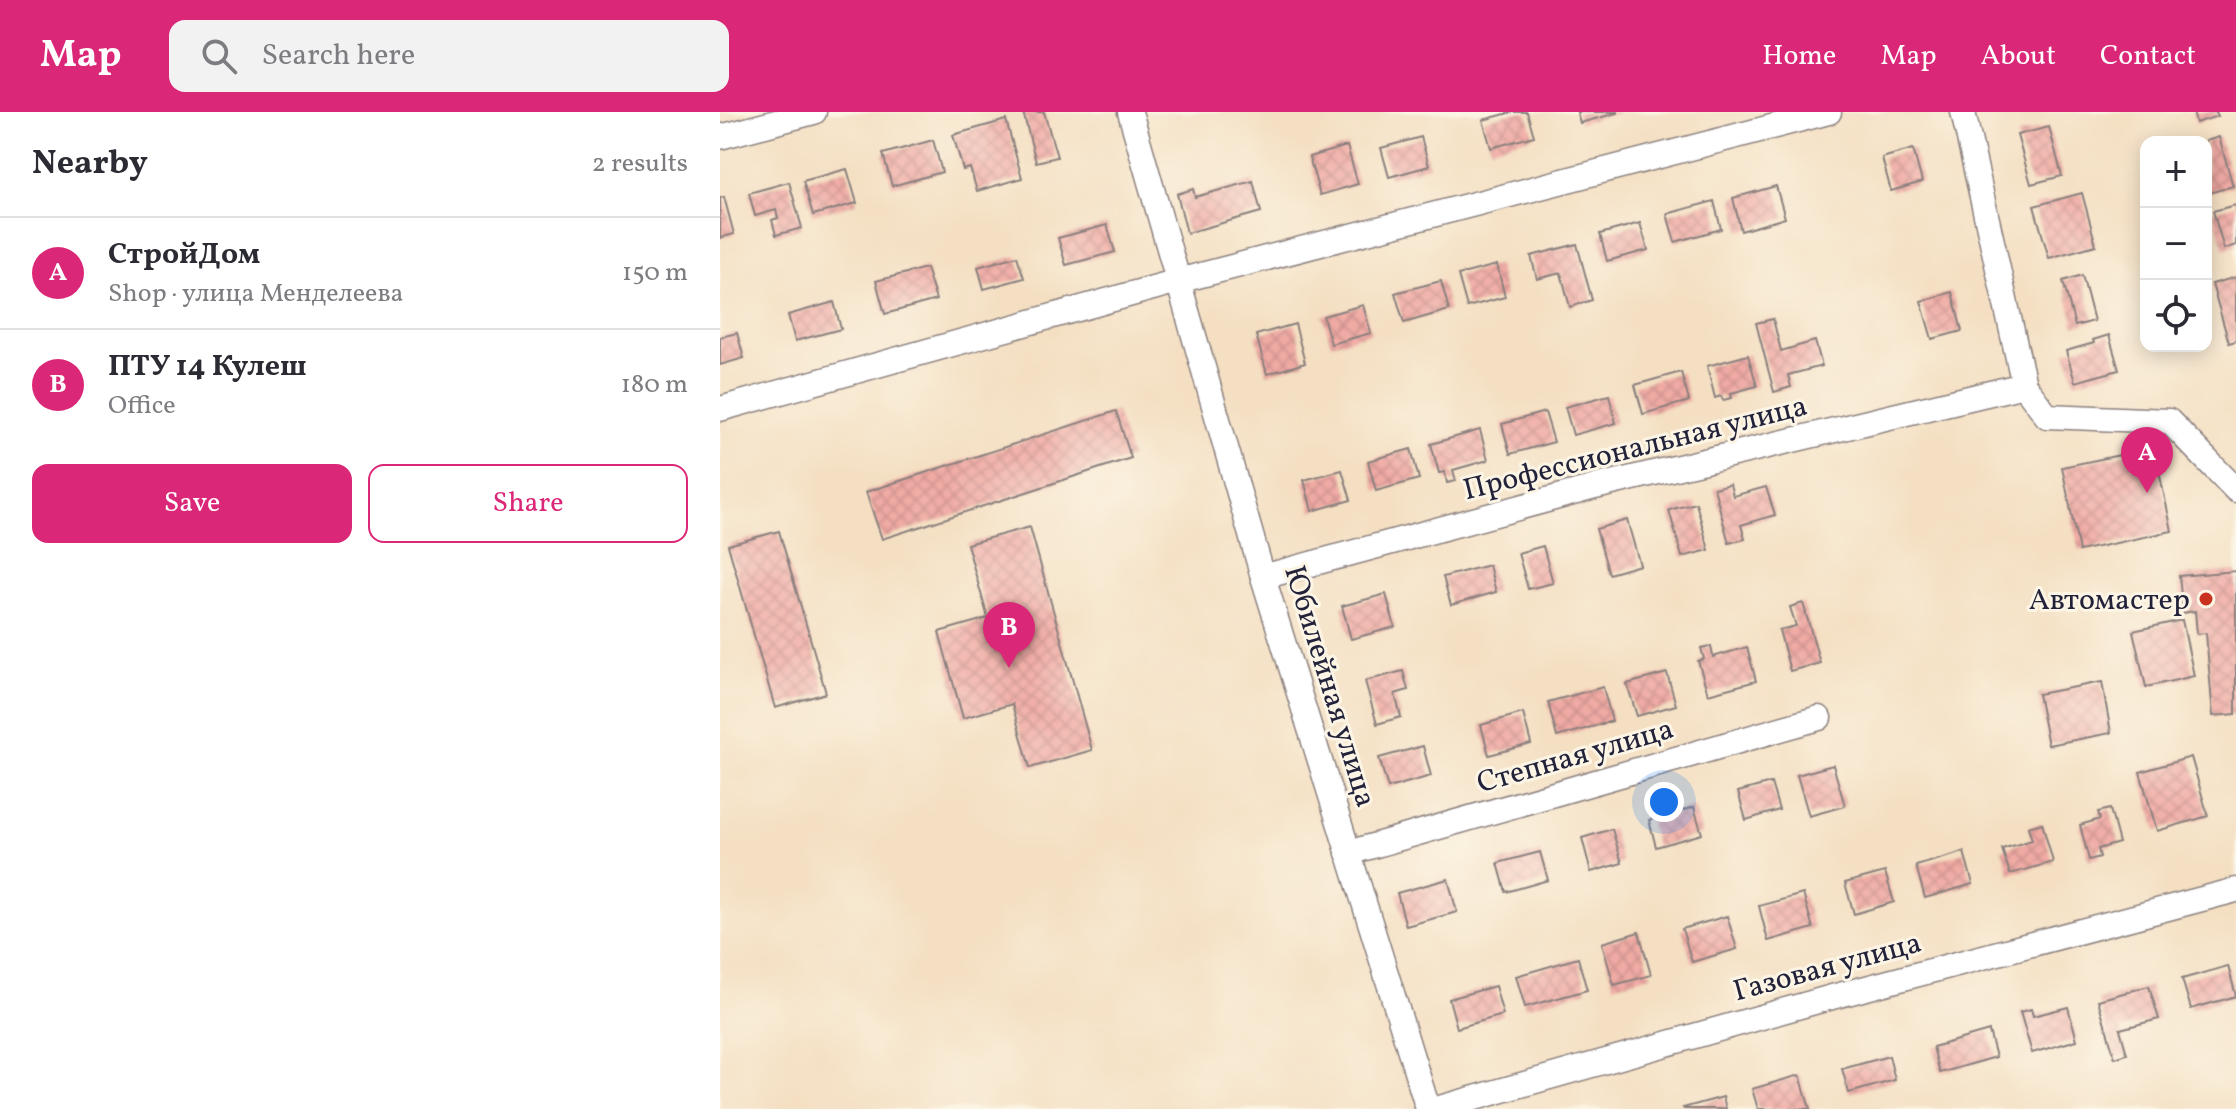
<!DOCTYPE html>
<meta charset="utf-8">
<style>
body{margin:0;font-family:Vollkorn,serif;background:#f2f2f3;color:#2b2b33}
.controls{position:absolute;right:24px;top:24px;display:grid;overflow:hidden;border-radius:16px;box-shadow:0 4px 20px #0003}
.controls button{width:72px;height:72px;display:grid;place-items:center;padding:0;border:0;border-bottom:2px solid #e1e1e2;background:#fff;color:#2b2b33;font:40px sans-serif}
.you{position:absolute;left:944px;top:690px;width:28px;height:28px;margin:-20px;border:6px solid #fff;border-radius:50%;background:#1a73e8;box-shadow:0 0 0 12px #1a73e833}
.badge{display:grid;place-items:center;width:52px;height:52px;border-radius:50%;background:#db2777;color:#fff;font-size:26px;font-weight:700}
.pin{position:absolute;translate:-50% -66px;filter:drop-shadow(0 2px 4px #0008)}
.pin::after{content:'';position:absolute;top:42px;width:28px;height:24px;background:inherit;clip-path:polygon(0 0,100% 0,50% 100%)}
.list{margin:0;padding:0;list-style:none}
h2{display:flex;justify-content:space-between;align-items:center;height:104px;margin:0;padding:0 32px;font-size:34px}
h2 small{font-size:26px;font-weight:400;color:#7c7c81}
.list li{display:grid;grid-template-columns:52px 1fr auto;gap:24px;align-items:center;box-sizing:border-box;height:112px;padding:0 32px;border-top:2px solid #e1e1e2}
.list b{display:block;font-size:30px;white-space:nowrap}
.list p{margin:0;font-size:26px;white-space:nowrap;color:#7c7c81}
.list em{font-size:26px;font-style:normal;color:#7c7c81}
.actions{display:flex;gap:16px;padding:24px 32px}
.actions a{flex:1;padding:18px 0;border:2px solid #db2777;border-radius:16px;text-align:center;font-size:28px;color:#db2777}
.actions .main{background:#db2777;color:#fff}
.icon{flex:none;width:44px;height:44px;fill:none;stroke:currentColor;stroke-width:2;stroke-linecap:round;stroke-linejoin:round}
.map{position:relative;flex:none;width:1516px;height:997px;overflow:hidden}
header{display:flex;align-items:center;gap:48px;box-sizing:border-box;height:112px;padding:0 40px;background:#db2777;color:#fff}
header strong{font-size:38px}
nav{display:flex;gap:44px;margin-inline-start:auto;font-size:28px}
.search{width:560px;height:72px;background:#f2f2f3;display:flex;align-items:center;gap:20px;box-sizing:border-box;padding:0 28px;border-radius:16px;color:#7c7c81;font-size:30px}
main{display:flex}
aside{flex:1;background:#fff}
.map>svg:first-child{display:block}
</style>
<header>
<strong>Map</strong>
<div class="search"><svg class="icon" aria-label="search" viewBox="0 0 24 24"><circle cx="10" cy="10" r="6"/><path d="M15 15l6 6"/></svg>Search here</div>
<nav><a>Home</a><a>Map</a><a>About</a><a>Contact</a></nav>
</header>
<main>
<aside>
<h2>Nearby<small>2 results</small></h2>
<ul class="list">
<li><span class="badge">A</span><div><b>СтройДом</b><p>Shop · улица Менделеева</p></div><em>150 m</em></li>
<li><span class="badge">B</span><div><b>ПТУ 14 Кулеш</b><p>Office</p></div><em>180 m</em></li>
</ul>
<div class="actions"><a class="main">Save</a><a>Share</a></div>
</aside>
<div class="map">
<svg width="1516" height="997" viewBox="0 0 1516 997">
<defs>
<pattern id="building-cross-hatch" width="8" height="8" patternUnits="userSpaceOnUse" patternTransform="scale(2)"><rect width="8" height="8" fill="#f0aaa4"/><path d="M0 0l8 8M0 8l8-8" fill="none" stroke="#ce928e"/></pattern>
</defs>
<rect width="100%" height="100%" fill="#fcf5e5"/>
<filter id="ink" filterUnits="userSpaceOnUse"><feTurbulence type="fractalNoise" baseFrequency=".0125" numOctaves="2"/><feDisplacementMap in="SourceGraphic" scale="16" xChannelSelector="R" yChannelSelector="G"/><feConvolveMatrix kernelMatrix="1 2 1 2 8 2 1 2 1" color-interpolation-filters="sRGB"/></filter>
<filter id="wash" filterUnits="userSpaceOnUse"><feTurbulence type="fractalNoise" baseFrequency=".006" numOctaves="4" result="noise"/><feDisplacementMap in="SourceGraphic" scale="32" xChannelSelector="R" yChannelSelector="G"/><feGaussianBlur stdDeviation="1.8" result="paint"/><feColorMatrix in="noise" values="0 0 0 0 0 0 0 0 0 0 0 0 0 0 0 0 0 1.4 0 .05"/><feComposite in="paint" operator="in"/></filter>
<g filter="url(#wash)">
<rect width="100%" height="100%" fill="#f4dfc2"/>
<g id="blocks">
<g fill="url(#building-cross-hatch)">
<path d="M303,0H324L337,45L316,50Z"/>
<path d="M793,0H807L814,24L771,36L763,8Z"/>
<path d="M857,0H897V1L860,11Z"/>
<path d="M1473,0H1496L1498,4L1476,11Z"/>
<path d="M286,8L302,66L257,79L250,56L243,58L233,23Z"/>
<path d="M1329,15L1342,64L1311,72L1297,23Z"/>
<path d="M701,25L709,54L669,65L661,36Z"/>
<path d="M1499,25L1513,74L1486,82V29Z"/>
<path d="M213,28L222,60L172,74L163,42Z"/>
<path d="M627,34L638,72L600,83L589,45Z"/>
<path d="M1193,37L1202,70L1171,79L1162,46Z"/>
<path d="M127,57L137,91L93,103L83,69Z"/>
<path d="M533,69L541,100L467,121L457,82L473,77L475,85Z"/>
<path d="M69,70L82,116L56,123L52,108L58,106L56,98L35,104L29,81Z"/>
<path d="M1056,74L1065,106L1021,119L1013,86Z"/>
<path d="M1362,81L1376,133L1329,146L1314,94Z"/>
<path d="M4,85L14,122L0,126V86Z"/>
<path d="M994,89L1001,117L955,130L947,102Z"/>
<path d="M1516,93V133L1504,137L1493,99Z"/>
<path d="M920,111L928,138L887,149L880,122Z"/>
<path d="M387,113L395,140L346,153L338,126Z"/>
<path d="M857,132L872,188L850,195L841,161L817,167L811,144Z"/>
<path d="M297,144L304,166L264,177L258,155Z"/>
<path d="M777,153L785,185L747,195L738,163Z"/>
<path d="M206,156L216,188L165,202L156,169Z"/>
<path d="M1362,163L1374,209L1355,214L1343,169Z"/>
<path d="M1516,165V229L1509,231L1492,172Z"/>
<path d="M721,169L729,198L684,211L675,181Z"/>
<path d="M1232,180L1242,219L1212,227L1201,189Z"/>
<path d="M114,190L121,217L75,229L68,203Z"/>
<path d="M643,193L651,221L611,232L603,204Z"/>
<path d="M1053,207L1061,239L1095,229L1102,254L1068,263L1071,275L1054,280L1036,211Z"/>
<path d="M575,212L585,251L547,262L536,223Z"/>
<path d="M17,221L24,246L0,253V225Z"/>
<path d="M1389,223L1399,258L1355,270L1346,239L1374,231L1373,228Z"/>
<path d="M1028,243L1037,274L1011,281L1012,286L1003,288L1001,284L995,286L987,254Z"/>
<path d="M961,260L969,289L923,302L915,273Z"/>
<path d="M889,283L896,311L853,323L845,295Z"/>
<path d="M396,299L411,346L162,427L146,380Z"/>
<path d="M825,300L834,330L790,342L782,312Z"/>
<path d="M760,318L768,348L733,358L736,369L727,371L725,360L719,361L711,332Z"/>
<path d="M1434,336L1452,419L1359,439L1342,355Z"/>
<path d="M691,337L699,367L656,379L648,349Z"/>
<path d="M622,358L631,388L592,399L584,368Z"/>
<path d="M1010,372L1013,384L1046,375L1055,403L1021,413L1025,427L1009,431L994,376Z"/>
<path d="M976,391L989,438L962,445L949,398Z"/>
<path d="M907,408L920,453L889,462L876,417Z"/>
<path d="M310,415L372,638L310,656L292,592L243,606L219,520L268,506L247,432Z"/>
<path d="M59,419L106,581L55,596L8,433Z"/>
<path d="M823,434L833,471L808,477L798,441Z"/>
<path d="M769,453L776,480L731,493L723,465Z"/>
<path d="M1516,459V602L1493,604L1486,521L1477,522L1475,499L1463,501L1459,464Z"/>
<path d="M666,482L675,515L631,527L622,494Z"/>
<path d="M1083,491L1100,551L1070,559L1059,518L1076,514L1070,495Z"/>
<path d="M1462,508L1474,564L1426,575L1413,519Z"/>
<path d="M991,534L993,545L1027,535L1036,569L988,582L978,549L984,547L981,536Z"/>
<path d="M683,559L688,578L675,582L681,605L657,612L645,569Z"/>
<path d="M947,561L956,593L917,604L907,572Z"/>
<path d="M1382,570L1391,621L1328,633L1318,582Z"/>
<path d="M883,575L892,609L837,625L828,590Z"/>
<path d="M803,601L811,632L769,643L761,613Z"/>
<path d="M703,634L711,664L668,676L659,646Z"/>
<path d="M1471,645L1488,704L1437,719L1420,660Z"/>
<path d="M1113,653L1125,694L1089,704L1077,663Z"/>
<path d="M1051,671L1059,698L1026,708L1018,680Z"/>
<path d="M974,695L982,722L936,735L929,708Z"/>
<path d="M1390,697L1399,731L1378,737L1380,745L1369,748L1360,713L1380,707L1378,700Z"/>
<path d="M1322,711L1333,750L1290,762L1282,737L1312,728L1308,715Z"/>
<path d="M892,717L902,751L871,760L862,726Z"/>
<path d="M820,740L828,768L786,780L778,751Z"/>
<path d="M1244,740L1253,772L1205,786L1196,754Z"/>
<path d="M1165,760L1174,790L1134,802L1125,771Z"/>
<path d="M728,767L737,800L686,814L677,781Z"/>
<path d="M1083,782L1093,816L1048,829L1039,794Z"/>
<path d="M1007,804L1017,837L972,850L962,817Z"/>
<path d="M919,820L931,863L894,873L882,831Z"/>
<path d="M858,846L867,878L805,895L796,864Z"/>
<path d="M1508,854L1516,884L1471,897L1462,867Z"/>
<path d="M775,874L783,903L737,916L729,887Z"/>
<path d="M1429,874L1439,907L1400,917L1407,942L1395,946L1378,888Z"/>
<path d="M1348,895L1357,928L1312,941L1300,900L1311,897L1313,904Z"/>
<path d="M1269,919L1276,945L1220,961L1213,935Z"/>
<path d="M1169,944L1175,968L1129,981L1122,957Z"/>
<path d="M1080,963L1090,997H1038L1032,977Z"/>
<path d="M1003,985L1006,997H964L963,996Z"/>
</g>
</g>
</g>
<g filter="url(#ink)">
<use href="#blocks" fill-opacity="0" stroke="#8b807e" stroke-width="2"/>
<g fill="none" stroke-linecap="round" stroke-linejoin="round">
<defs>
<g id="minor">
<path d="M410,0L543,465L708,997"/>
<path d="M1243,0L1304,273L1327,304L1449,309L1516,378"/>
<path d="M0,25L94,0"/>
<path d="M0,297L458,169L1109,0"/>
<path d="M543,465L875,375L1304,273"/>
<path d="M628,741L1099,606"/>
<path d="M716,997L1112,885L1516,778"/>
</g>
</defs>
<use href="#minor" stroke="#8b807e" stroke-width="27"/>
<use href="#minor" stroke="#fff" stroke-width="24"/>
</g>
</g>
<circle fill="#c8321e" stroke="#fcf5e5" stroke-width="3" cx="1486" cy="487" r="8"/>
<g text-anchor="middle" stroke-width="6" stroke-linejoin="round" paint-order="stroke">
<g font-size="30" fill="#22223b" stroke="#fcf5e5">
<text transform="translate(915 335) rotate(-14)" y="10">Профессиональная улица</text>
<text transform="translate(611 574) rotate(73)" y="10">Юбилейная улица</text>
<text transform="translate(855 643) rotate(-16)" y="10">Степная улица</text>
<text transform="translate(1107 854) rotate(-15)" y="10">Газовая улица</text>
</g>
<g font-size="30" fill="#22223b" stroke="#fcf5e5" text-anchor="end">
<text x="1470" y="497">Автомастер</text>
</g>
</g>
</svg>
<div class="controls">
<button>+</button>
<button>−</button>
<button><svg class="icon" aria-label="locate" viewBox="0 0 24 24"><circle cx="12" cy="12" r="6"/><path d="M12 2v4M12 18v4M2 12h4M18 12h4"/></svg></button>
</div>
<div class="you"></div>
<div class="pin badge" style="left:1427px;top:381px">A</div>
<div class="pin badge" style="left:289px;top:556px">B</div>
</div>
</main>
